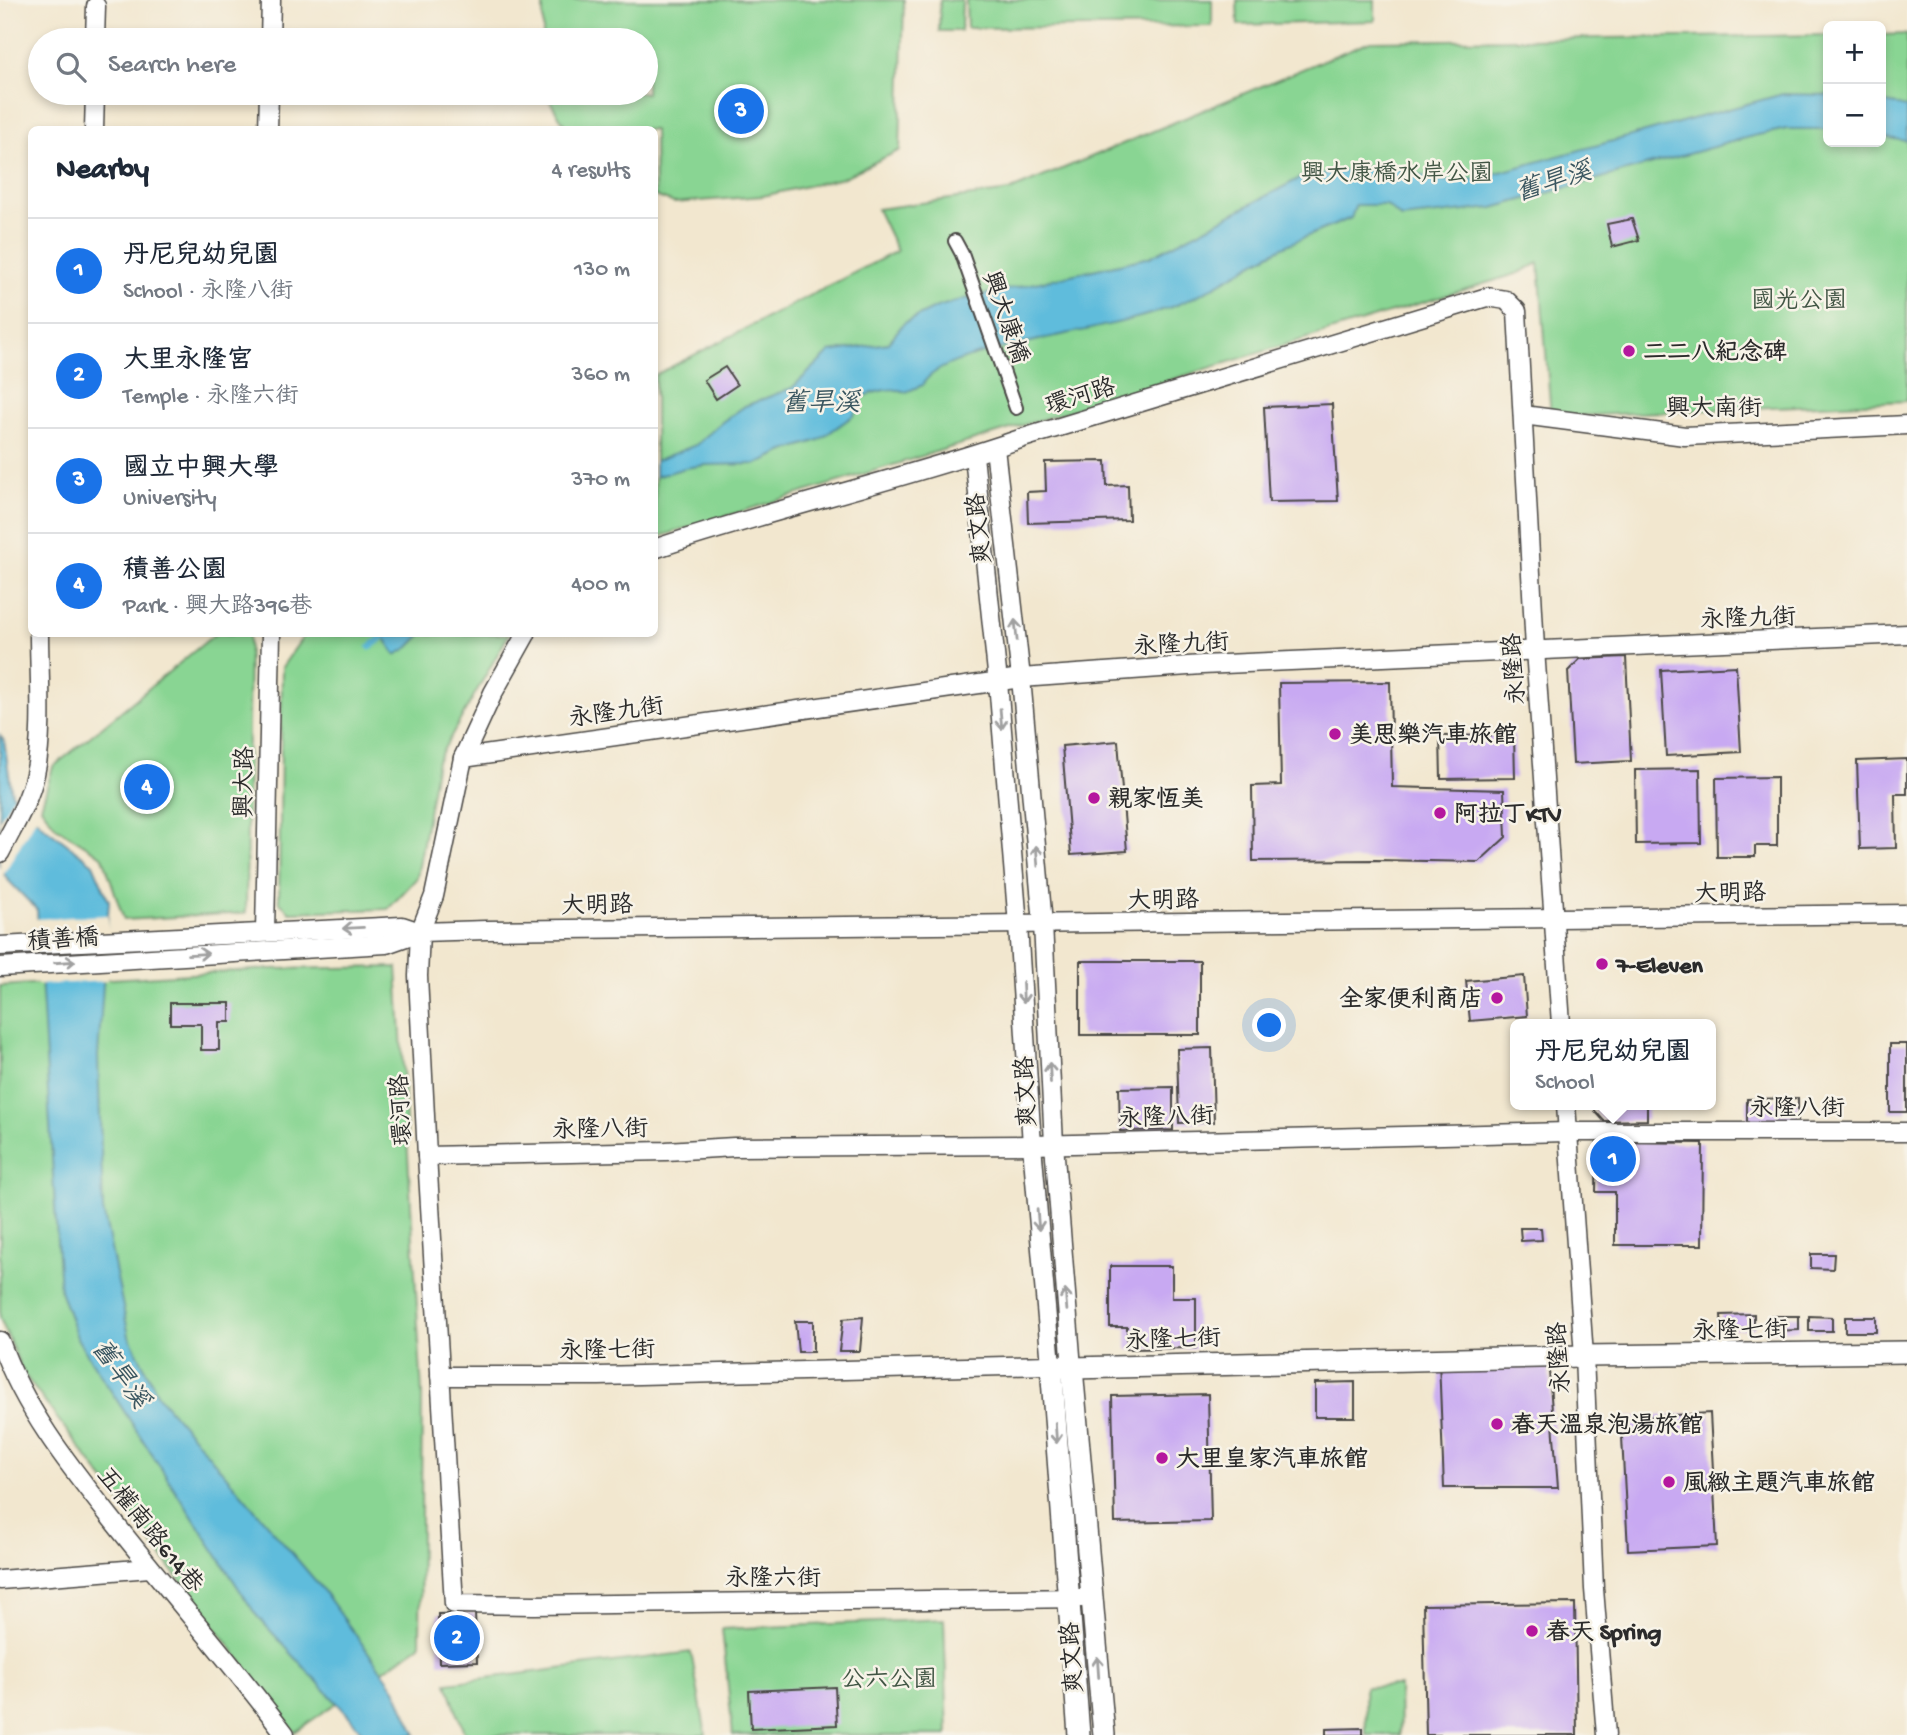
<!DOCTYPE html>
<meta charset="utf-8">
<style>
body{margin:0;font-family:"Gochi Hand","LXGW WenKai TC",sans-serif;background:#f2f2f3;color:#1f2937}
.controls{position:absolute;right:21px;top:21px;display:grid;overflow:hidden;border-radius:10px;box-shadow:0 4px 10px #0003}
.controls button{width:63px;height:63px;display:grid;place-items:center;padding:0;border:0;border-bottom:2px solid #e0e1e3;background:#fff;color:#1f2937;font:35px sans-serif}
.you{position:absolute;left:1270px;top:1026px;width:24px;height:24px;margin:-18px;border:5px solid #fff;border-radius:50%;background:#1a73e8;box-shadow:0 0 0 10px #1a73e833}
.badge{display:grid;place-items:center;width:46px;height:46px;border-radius:50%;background:#1a73e8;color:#fff;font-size:23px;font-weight:700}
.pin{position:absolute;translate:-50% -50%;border:4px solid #fff;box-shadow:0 2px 7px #0006}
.popup{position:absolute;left:1510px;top:1019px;width:206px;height:91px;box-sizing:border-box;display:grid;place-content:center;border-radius:10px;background:#fff;filter:drop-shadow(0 2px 5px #0005);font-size:23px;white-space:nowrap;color:#747a83}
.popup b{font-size:26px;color:#1f2937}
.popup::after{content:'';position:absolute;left:50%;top:100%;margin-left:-14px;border:14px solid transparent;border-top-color:#fff}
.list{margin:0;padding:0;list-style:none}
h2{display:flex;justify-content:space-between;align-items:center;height:91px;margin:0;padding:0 28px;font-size:30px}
h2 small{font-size:23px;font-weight:400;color:#747a83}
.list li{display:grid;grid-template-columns:46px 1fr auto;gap:21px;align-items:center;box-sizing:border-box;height:105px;padding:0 28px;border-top:2px solid #e0e1e3}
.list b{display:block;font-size:26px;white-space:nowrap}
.list p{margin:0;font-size:23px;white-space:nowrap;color:#747a83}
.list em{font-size:23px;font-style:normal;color:#747a83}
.icon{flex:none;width:38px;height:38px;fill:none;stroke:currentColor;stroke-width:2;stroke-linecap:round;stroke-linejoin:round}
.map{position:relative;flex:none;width:1907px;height:1735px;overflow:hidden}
.search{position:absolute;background:#fff;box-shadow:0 4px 10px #0003;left:28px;top:28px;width:630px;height:77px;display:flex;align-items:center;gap:18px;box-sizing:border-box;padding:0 24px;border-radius:38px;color:#747a83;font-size:26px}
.panel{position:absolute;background:#fff;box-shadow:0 4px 10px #0003;left:28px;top:126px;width:630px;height:511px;border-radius:10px}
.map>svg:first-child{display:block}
</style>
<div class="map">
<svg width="1907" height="1735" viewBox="0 0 1907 1735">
<rect width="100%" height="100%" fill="#f7f3e8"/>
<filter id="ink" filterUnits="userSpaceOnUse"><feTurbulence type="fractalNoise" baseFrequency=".0143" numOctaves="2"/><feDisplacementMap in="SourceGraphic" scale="14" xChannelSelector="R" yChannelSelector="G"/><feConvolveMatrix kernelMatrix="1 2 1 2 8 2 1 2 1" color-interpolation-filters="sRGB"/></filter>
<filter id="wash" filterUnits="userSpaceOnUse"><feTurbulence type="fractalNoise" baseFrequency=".00686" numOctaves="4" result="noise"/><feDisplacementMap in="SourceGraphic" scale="28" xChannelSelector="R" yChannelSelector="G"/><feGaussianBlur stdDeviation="1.57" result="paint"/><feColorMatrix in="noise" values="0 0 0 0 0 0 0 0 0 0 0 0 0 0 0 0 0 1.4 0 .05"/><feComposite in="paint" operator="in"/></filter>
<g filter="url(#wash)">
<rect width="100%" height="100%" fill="#f2e7cf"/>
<g fill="#89d593" stroke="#5a805f" stroke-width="2">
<path d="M543,0H904L900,150L842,178L763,196L674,203L655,196L654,130L567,129L545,93H646V40H543Z"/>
<path d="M940,0H962L961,31H939Z"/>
<path d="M966,0H1212V26L967,28Z"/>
<path d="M1237,0H1375V21L1238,25Z"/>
<path d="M1907,34V401L1551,417L1539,263L1519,273L655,538V375L897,251L877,209L1009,191L1370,41L1828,35V142H1881V35Z"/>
<path d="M215,634H249L246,913L124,920L103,857L56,827L41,807L53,767Z"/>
<path d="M305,634H509L437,761L417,878L388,909L290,912L279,902L282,667Z"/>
<path d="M397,967L422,1393L420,1645L295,1732L23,1373L0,1318V986L270,969Z"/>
<path d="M944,1619L948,1735H733L722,1629Z"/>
<path d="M691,1652L706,1735H465L447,1683Z"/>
<path d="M1399,1686L1400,1735H1366L1365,1687Z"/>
</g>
<g fill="#5ebcdc" stroke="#447484" stroke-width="2">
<path d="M1783,94L1828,95V129H1787L1753,136L1493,208L1401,218L1386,205H1356L1351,218C1326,229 1300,238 1277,250C1244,267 1214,290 1179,304C1134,322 1086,329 1039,340C1014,346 932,360 923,385L906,392C892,386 873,392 860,398L854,415L819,440L782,452L757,464L706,465L685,468L655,477V461L696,445L722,422L745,406L792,388L830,352L888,343L904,323L937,307L965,299L1150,257L1304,176L1384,165L1434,179L1451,181L1475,179Z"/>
<path d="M1881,102L1907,107V141L1881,137Z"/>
<path d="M382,634H422L409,647L396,655Z"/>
<path d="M0,735L4,741L12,794L42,825L93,864L109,901L98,1056L103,1210L129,1336L159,1397L320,1586L395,1689L416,1735H364L349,1716L256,1615L78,1340L60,1290L37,910L7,879L0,867Z"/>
</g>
<g fill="#f2e7cf">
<path d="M16,792L37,816L2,877L0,874V819Z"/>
<path d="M108,915L109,944L107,981L37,985L34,919Z"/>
</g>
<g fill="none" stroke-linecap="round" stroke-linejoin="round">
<path stroke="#5ebcdc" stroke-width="6" d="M370,647L387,634"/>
</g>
<g id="blocks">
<g fill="#c8a9f2">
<path d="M1632,219L1639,240L1612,247L1607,224Z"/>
<path d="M725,367L737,385L716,399L704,380Z"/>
<path d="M1332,404L1338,501L1269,502L1264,407Z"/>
<path d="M1106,461L1107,486L1128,485L1129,520L1028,523L1027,492L1046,491L1045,462Z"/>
<path d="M1626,657L1631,761L1573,764L1568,671L1580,659Z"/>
<path d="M1736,666L1741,752L1666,756L1661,670Z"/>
<path d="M1390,682L1392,787L1504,790L1506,837L1479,862L1375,860L1253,861L1252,786L1281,785L1279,683Z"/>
<path d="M1514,735L1515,778L1441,779L1440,736Z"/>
<path d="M1118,741L1127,851L1071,855L1062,746Z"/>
<path d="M1907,759V794H1895L1896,848L1860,849L1857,761Z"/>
<path d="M1700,769L1701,843L1636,844L1635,770Z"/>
<path d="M1777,777V846H1755V857H1717L1716,778Z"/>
<rect x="1080" y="961" width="120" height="74"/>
<path d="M1524,976L1527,1016L1470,1021L1466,981Z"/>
<path d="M170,1003H230V1022H219V1050H201V1024H170Z"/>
<rect x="1890" y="1044" width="17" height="68"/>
<path d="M1212,1048L1214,1122L1179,1123L1177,1049Z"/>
<path d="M1173,1087V1130L1120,1131L1119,1088Z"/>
<path d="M1798,1098V1128L1747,1129V1099Z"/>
<path d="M1595,1105H1647V1120L1604,1121L1595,1111Z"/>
<path d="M1597,1142L1703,1143L1702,1245H1615V1192H1596Z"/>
<path d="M1520,1228H1541L1542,1240L1521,1241Z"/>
<path d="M1811,1254H1834L1833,1269L1811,1268Z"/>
<path d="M1110,1266H1172V1298H1196V1348L1127,1349V1327H1110Z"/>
<path d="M1754,1314V1328L1722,1330L1721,1315Z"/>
<path d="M1770,1316H1799V1330L1770,1331Z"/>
<path d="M1809,1316L1832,1317V1331H1809Z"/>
<path d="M863,1317L860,1351H839L843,1319Z"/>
<rect x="1845" y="1317" width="31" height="15"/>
<path d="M795,1321H813V1352H798Z"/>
<path d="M1548,1358L1558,1488H1444L1439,1360Z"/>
<path d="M1355,1382V1417H1315V1383Z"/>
<path d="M1208,1394L1211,1521L1115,1523L1112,1396Z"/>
<path d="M1710,1413L1717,1546L1628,1550L1621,1418Z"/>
<path d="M1575,1603L1577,1735H1426L1423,1605Z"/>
<path d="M475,1613L477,1662L439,1663L438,1614Z"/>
<path d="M835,1687L837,1725L751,1729L749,1691Z"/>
<path d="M1363,1728V1735H1326V1729Z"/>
</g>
</g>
</g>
<g filter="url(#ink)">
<use href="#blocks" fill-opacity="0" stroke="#494744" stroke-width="2"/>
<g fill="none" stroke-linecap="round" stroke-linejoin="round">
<defs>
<path id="pedestrian" d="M955,241L962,254L1016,408"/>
<g id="minor">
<path d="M95,40L96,6"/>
<path d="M270,40L271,0"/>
<path d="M94,130L95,93"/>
<path d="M268,130L269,93"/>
<path d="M1523,415L1685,436L1907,425"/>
<path d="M995,448L1021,678L1043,924L1054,1144L1072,1368"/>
<path d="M654,549C776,508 902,480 1023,438L1487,297L1506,300L1517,311L1535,649L1561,1024"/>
<path d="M526,634L493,693L463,758L434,896L420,932L418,976L427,1156L454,1604L534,1605L1082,1598"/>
<path d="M463,758L1021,678L1202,665L1907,634"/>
<path d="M0,853C13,827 29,802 35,774C44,736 39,674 39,634"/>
<path d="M265,932L271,634"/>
<path d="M0,946L402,926L420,932"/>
<path d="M0,967L386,944L420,932L486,930L1907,914"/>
<path d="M1566,1105L1584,1356L1594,1589L1606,1735"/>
<path d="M427,1156L666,1151L734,1147L1032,1145L1567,1132H1907"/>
<path d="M0,1341C23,1407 67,1463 110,1517C167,1590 229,1659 285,1734"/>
<path d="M440,1376H599L1051,1365L1032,1145L1018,925L998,682L974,456"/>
<path d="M0,1580L150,1568"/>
</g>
<g id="tertiary">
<path d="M1072,1368L1104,1735"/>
<path d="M1079,1735L1051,1365L1072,1368L1584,1356L1907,1352"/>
</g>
</defs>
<use href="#pedestrian" stroke="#494744" stroke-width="16"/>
<use href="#minor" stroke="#494744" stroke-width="21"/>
<use href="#tertiary" stroke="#494744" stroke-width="24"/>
<use href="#pedestrian" stroke="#fff" stroke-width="12"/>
<use href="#minor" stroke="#fff" stroke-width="18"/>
<use href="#tertiary" stroke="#fff" stroke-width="21"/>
</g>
<defs><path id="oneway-shaft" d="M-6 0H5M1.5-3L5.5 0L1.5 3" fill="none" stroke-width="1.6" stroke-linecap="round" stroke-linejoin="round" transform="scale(1.75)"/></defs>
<g stroke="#a0a0a0">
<use href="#oneway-shaft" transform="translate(1016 630) rotate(-96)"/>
<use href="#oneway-shaft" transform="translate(1001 719) rotate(85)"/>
<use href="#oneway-shaft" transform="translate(1037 856) rotate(-95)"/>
<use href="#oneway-shaft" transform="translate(353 928) rotate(177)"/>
<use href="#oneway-shaft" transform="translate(198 954) rotate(-3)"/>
<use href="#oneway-shaft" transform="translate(65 962) rotate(-4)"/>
<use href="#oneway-shaft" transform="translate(1023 993) rotate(87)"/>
<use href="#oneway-shaft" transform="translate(1050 1073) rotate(-93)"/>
<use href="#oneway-shaft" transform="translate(1038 1220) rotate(85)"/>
<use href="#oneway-shaft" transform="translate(1066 1300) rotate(-95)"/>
<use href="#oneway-shaft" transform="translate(1056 1433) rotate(86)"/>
<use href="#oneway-shaft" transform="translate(1098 1667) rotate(-94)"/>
</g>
</g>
<g fill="#b5179e" stroke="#f7f3e8" stroke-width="2.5">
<circle cx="1629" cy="351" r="7"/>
<circle cx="1335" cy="734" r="7"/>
<circle cx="1094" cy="798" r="7"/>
<circle cx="1440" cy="813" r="7"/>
<circle cx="1602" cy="964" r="7"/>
<circle cx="1497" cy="998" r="7"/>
<circle cx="1497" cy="1424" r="7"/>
<circle cx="1162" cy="1458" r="7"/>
<circle cx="1669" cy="1482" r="7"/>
<circle cx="1532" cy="1631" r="7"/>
</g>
<g text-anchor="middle" stroke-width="5" stroke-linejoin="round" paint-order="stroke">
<g font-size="24" fill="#425645" stroke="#f7f3e8">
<text x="1397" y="180">興大康橋水岸公園</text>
<text x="1799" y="307">國光公園</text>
<text x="889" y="1686">公六公園</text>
</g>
<g font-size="24" fill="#2b2b2b" stroke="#f7f3e8">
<text transform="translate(1007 317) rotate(71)" y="8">興大康橋</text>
<text transform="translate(1080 395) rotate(-17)" y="8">環河路</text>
<text x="1714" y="415">興大南街</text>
<text transform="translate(978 529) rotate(-96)" y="8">爽文路</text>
<text transform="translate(1748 617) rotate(-2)" y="8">永隆九街</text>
<text transform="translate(1181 643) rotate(-3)" y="8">永隆九街</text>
<text transform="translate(1513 669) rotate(-94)" y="8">永隆路</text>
<text transform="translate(616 711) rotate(-8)" y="8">永隆九街</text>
<text transform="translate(243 782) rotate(-89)" y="8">興大路</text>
<text transform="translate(1730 892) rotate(-1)" y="8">大明路</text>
<text transform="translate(1163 899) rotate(-1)" y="8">大明路</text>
<text transform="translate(597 904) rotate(-1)" y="8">大明路</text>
<text transform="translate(63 938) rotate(-4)" y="8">積善橋</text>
<text transform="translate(1025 1092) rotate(-93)" y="8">爽文路</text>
<text x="1797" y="1115">永隆八街</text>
<text transform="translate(400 1110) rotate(-93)" y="8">環河路</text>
<text transform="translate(1166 1116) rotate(-2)" y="8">永隆八街</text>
<text transform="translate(600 1128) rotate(-1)" y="8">永隆八街</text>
<text transform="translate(1740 1329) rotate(-1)" y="8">永隆七街</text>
<text transform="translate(1173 1338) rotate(-2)" y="8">永隆七街</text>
<text transform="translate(607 1349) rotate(-1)" y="8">永隆七街</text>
<text transform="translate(1558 1358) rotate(-94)" y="8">永隆路</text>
<text transform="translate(151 1529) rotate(51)" y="8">五權南路614巷</text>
<text x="773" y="1585">永隆六街</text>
<text transform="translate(1071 1658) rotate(-94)" y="8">爽文路</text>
</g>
<g font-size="24" font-weight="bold" fill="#2b2b2b" stroke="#f7f3e8" text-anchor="start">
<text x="1643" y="359">二二八紀念碑</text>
<text x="1349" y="742">美思樂汽車旅館</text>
<text x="1108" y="806">親家恆美</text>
<text x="1454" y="821">阿拉丁KTV</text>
<text x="1616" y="972">7-Eleven</text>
<text x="1483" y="1006" text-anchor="end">全家便利商店</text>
<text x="1511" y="1432">春天溫泉泡湯旅館</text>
<text x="1176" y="1466">大里皇家汽車旅館</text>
<text x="1683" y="1490">風緻主題汽車旅館</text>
<text x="1546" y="1639">春天 Spring</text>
</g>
<g font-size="26" font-style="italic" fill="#3a5660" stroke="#f7f3e8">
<text transform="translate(1553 180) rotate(-17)" y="9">舊旱溪</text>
<text x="821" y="410">舊旱溪</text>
<text transform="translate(122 1373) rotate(54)" y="9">舊旱溪</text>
</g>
</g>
</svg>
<div class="controls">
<button>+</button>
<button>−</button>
</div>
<div class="you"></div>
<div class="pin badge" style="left:1613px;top:1159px">1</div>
<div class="popup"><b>丹尼兒幼兒園</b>School</div>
<div class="pin badge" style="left:457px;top:1638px">2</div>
<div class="pin badge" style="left:741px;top:111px">3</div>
<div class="pin badge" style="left:147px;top:787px">4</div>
<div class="search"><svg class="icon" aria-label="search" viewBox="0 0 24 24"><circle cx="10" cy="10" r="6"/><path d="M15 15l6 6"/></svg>Search here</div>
<section class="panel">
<h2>Nearby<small>4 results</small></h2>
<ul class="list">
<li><span class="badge">1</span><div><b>丹尼兒幼兒園</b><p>School · 永隆八街</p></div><em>130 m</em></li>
<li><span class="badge">2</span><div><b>大里永隆宮</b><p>Temple · 永隆六街</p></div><em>360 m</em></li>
<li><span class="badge">3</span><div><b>國立中興大學</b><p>University</p></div><em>370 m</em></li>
<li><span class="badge">4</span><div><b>積善公園</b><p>Park · 興大路396巷</p></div><em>400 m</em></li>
</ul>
</section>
</div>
